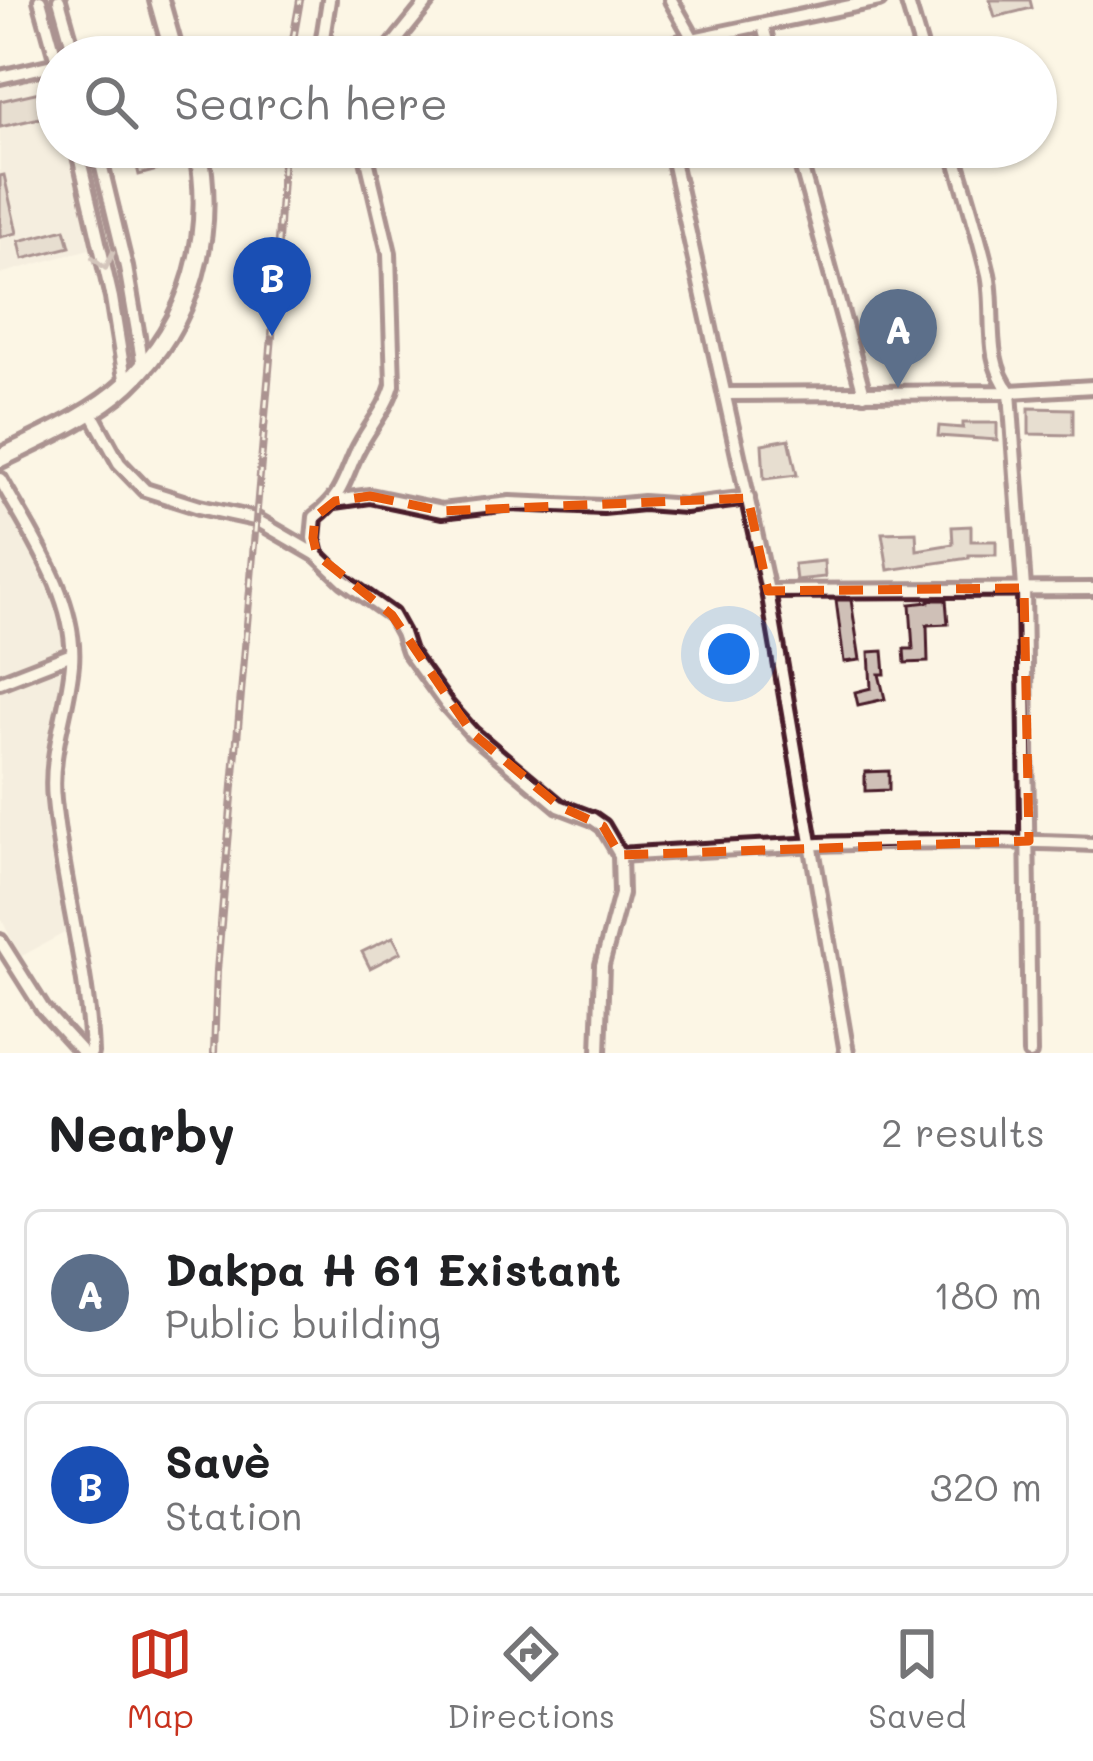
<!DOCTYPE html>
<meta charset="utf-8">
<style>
body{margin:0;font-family:Mali,sans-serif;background:#f6f6f6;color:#202124}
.you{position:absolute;left:729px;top:654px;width:42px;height:42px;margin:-30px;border:9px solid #fff;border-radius:50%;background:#1a73e8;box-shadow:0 0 0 18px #1a73e833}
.badge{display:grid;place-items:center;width:78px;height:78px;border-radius:50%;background:#c8321e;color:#fff;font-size:39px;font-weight:700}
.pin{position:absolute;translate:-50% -99px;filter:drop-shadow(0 3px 6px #0008)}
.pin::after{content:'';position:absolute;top:63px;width:42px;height:36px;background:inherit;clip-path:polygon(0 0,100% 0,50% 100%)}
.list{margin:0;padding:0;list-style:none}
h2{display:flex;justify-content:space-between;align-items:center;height:156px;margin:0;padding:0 48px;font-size:51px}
h2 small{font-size:39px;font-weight:400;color:#757577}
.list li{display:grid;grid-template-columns:78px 1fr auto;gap:36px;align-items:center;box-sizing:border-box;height:168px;margin:0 24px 24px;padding:0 24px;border:3px solid #e0e0e0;border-radius:18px}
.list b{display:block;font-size:45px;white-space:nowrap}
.list p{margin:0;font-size:39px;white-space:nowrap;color:#757577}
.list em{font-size:39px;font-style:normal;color:#757577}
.icon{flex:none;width:66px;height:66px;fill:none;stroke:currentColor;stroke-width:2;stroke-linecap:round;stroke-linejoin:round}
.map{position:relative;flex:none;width:1093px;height:1053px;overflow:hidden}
.search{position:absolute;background:#fff;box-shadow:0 3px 9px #0004;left:36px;right:36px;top:36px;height:132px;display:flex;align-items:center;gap:30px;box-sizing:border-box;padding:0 42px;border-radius:66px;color:#757577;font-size:45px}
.sheet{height:540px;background:#fff}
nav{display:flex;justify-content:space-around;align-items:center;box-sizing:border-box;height:168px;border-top:3px solid #e0e0e0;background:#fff;font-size:33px;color:#757577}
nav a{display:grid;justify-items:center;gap:6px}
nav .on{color:#c8321e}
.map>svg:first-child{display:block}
</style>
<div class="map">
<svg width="1093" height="1053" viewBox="0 0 1093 1053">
<rect width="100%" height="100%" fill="#fcf5e5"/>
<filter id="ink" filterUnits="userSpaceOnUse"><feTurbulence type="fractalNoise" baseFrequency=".00833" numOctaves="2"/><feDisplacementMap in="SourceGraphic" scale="24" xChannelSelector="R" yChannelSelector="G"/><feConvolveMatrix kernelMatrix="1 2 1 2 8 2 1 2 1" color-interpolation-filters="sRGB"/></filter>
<g filter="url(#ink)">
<g fill="#eee5d7">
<path d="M49,75L57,105V147H68L93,248L0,274V86Z"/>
<path d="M0,491L48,580L64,646L63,683L45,769L46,801L66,932L20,957L0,916Z"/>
</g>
<g fill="#cfc0b7" stroke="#4a1f2b" stroke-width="3">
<path d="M990,0H1030L1032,8L995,17Z"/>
<path d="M48,90L53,115L0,127V101Z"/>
<path d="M176,152L180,164L139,175L136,162Z"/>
<path d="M4,175L17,233L0,237V176Z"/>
<path d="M65,229L70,247L23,259L19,241Z"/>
<path d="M1029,408L1073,409V435L1029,434Z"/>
<path d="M963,423H997V440L938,436L939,426L963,428Z"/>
<path d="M789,439L797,475L764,479L762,444Z"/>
<path d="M971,526V541H996V555H969V558L888,570L882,533L916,532L917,550L953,544L952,527Z"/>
<path d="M824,561L825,577L796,580L794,564Z"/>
<path d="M836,600H851L860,660L844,662Z"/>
<path d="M929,600H946L948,624L927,625L928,662L905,663L904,649H913L910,604L929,602Z"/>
<path d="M883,651L885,674H879L885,699L858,705L855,692L871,688L869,652Z"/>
<path d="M889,771V790L865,791V772Z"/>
<path d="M393,937L401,952L370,968L362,952Z"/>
</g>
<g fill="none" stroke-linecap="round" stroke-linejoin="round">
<defs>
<g id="street">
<path d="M40,0L57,61"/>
<path d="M59,0L75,57"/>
<path d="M671,0L693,39"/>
<path d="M907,0L924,57"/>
<path d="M763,26L771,57"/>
<path d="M320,57L329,0"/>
<path d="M383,57L429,0"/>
<path d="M621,57L693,39L879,0"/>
<path d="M0,77L57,64"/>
<path d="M77,147L112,298L126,385"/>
<path d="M97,147L126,267L143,366"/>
<path d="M670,147L768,591L847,1053"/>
<path d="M796,147L864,394"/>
<path d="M952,147C965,189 978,232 988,274C996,312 983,359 1010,392L1024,588L1030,1053"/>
<path d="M725,394L1010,392L1093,387"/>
<path d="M90,410L119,463L145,490L199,507L255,519L317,555L344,581L392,615L402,633L408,651L447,705L472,733L559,806L593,819L603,826L620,855C778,845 935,836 1093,844"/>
<path d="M0,479C30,533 77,599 72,664C68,711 49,752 54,800C62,885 88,968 91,1053"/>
<path d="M335,501L370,496L442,511L510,503L603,507L643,503L685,506L748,498"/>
<path d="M317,555L313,538L315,517C342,496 343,482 356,453C367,429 386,410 393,385L389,253L364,147"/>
<path d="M768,591L1093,589"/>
<path d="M0,682L72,654"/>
<path d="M0,941L43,1009L83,1053"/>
<path d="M599,1053L602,965L621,894L620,855"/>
</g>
<g id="primary">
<path d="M159,0L175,57"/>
<path d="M0,458C41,438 94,415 127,384C193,322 215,233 198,147"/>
</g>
</defs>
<use href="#street" stroke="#4a1f2b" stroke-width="20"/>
<use href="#primary" stroke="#4a1f2b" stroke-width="26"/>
<use href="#street" stroke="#fcf5e5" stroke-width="10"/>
<use href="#primary" stroke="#fcf5e5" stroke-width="16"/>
<defs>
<g id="rail">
<path d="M290,57L300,0"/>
<path d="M214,1053L217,970L272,336L284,147"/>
</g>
</defs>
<use href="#rail" stroke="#4a1f2b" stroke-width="8"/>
<use href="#rail" stroke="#fcf5e5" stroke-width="3" stroke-dasharray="9" stroke-linecap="butt"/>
</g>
<defs><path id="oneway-chevron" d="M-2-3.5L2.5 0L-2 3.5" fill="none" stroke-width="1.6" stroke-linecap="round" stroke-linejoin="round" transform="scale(3)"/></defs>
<use stroke="#a38a88" href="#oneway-chevron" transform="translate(104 261) rotate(77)"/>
</g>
<path d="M0 0H1093V1053H0ZM370,496L442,511L748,498L768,591L1024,588L1029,841L620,855L603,826L559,806L472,733L392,615L317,555L313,538L315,517L335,501Z" fill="#fcf5e5" fill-opacity=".55" fill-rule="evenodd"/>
<path fill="none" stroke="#e8590c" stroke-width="9" stroke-dasharray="24 15" stroke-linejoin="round" d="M370,496L442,511L748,498L768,591L1024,588L1029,841L620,855L603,826L559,806L472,733L392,615L317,555L313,538L315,517L335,501Z"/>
</svg>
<div class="you"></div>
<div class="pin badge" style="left:898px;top:388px;background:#5c6f8a">A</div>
<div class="pin badge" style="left:272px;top:336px;background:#1a4fb4">B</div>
<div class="search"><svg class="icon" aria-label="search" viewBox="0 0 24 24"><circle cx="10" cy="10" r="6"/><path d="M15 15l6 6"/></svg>Search here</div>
</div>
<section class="sheet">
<h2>Nearby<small>2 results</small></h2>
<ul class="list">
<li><span class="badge" style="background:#5c6f8a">A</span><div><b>Dakpa H 61 Existant</b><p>Public building</p></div><em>180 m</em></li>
<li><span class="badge" style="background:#1a4fb4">B</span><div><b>Savè</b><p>Station</p></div><em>320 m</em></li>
</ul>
</section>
<nav>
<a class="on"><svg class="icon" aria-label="map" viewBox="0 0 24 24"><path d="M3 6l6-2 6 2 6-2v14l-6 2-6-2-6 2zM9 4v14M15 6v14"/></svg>Map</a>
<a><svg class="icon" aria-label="directions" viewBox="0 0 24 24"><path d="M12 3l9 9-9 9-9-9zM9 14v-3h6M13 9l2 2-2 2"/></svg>Directions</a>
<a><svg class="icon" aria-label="saved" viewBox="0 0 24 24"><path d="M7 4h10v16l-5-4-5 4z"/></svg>Saved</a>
</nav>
